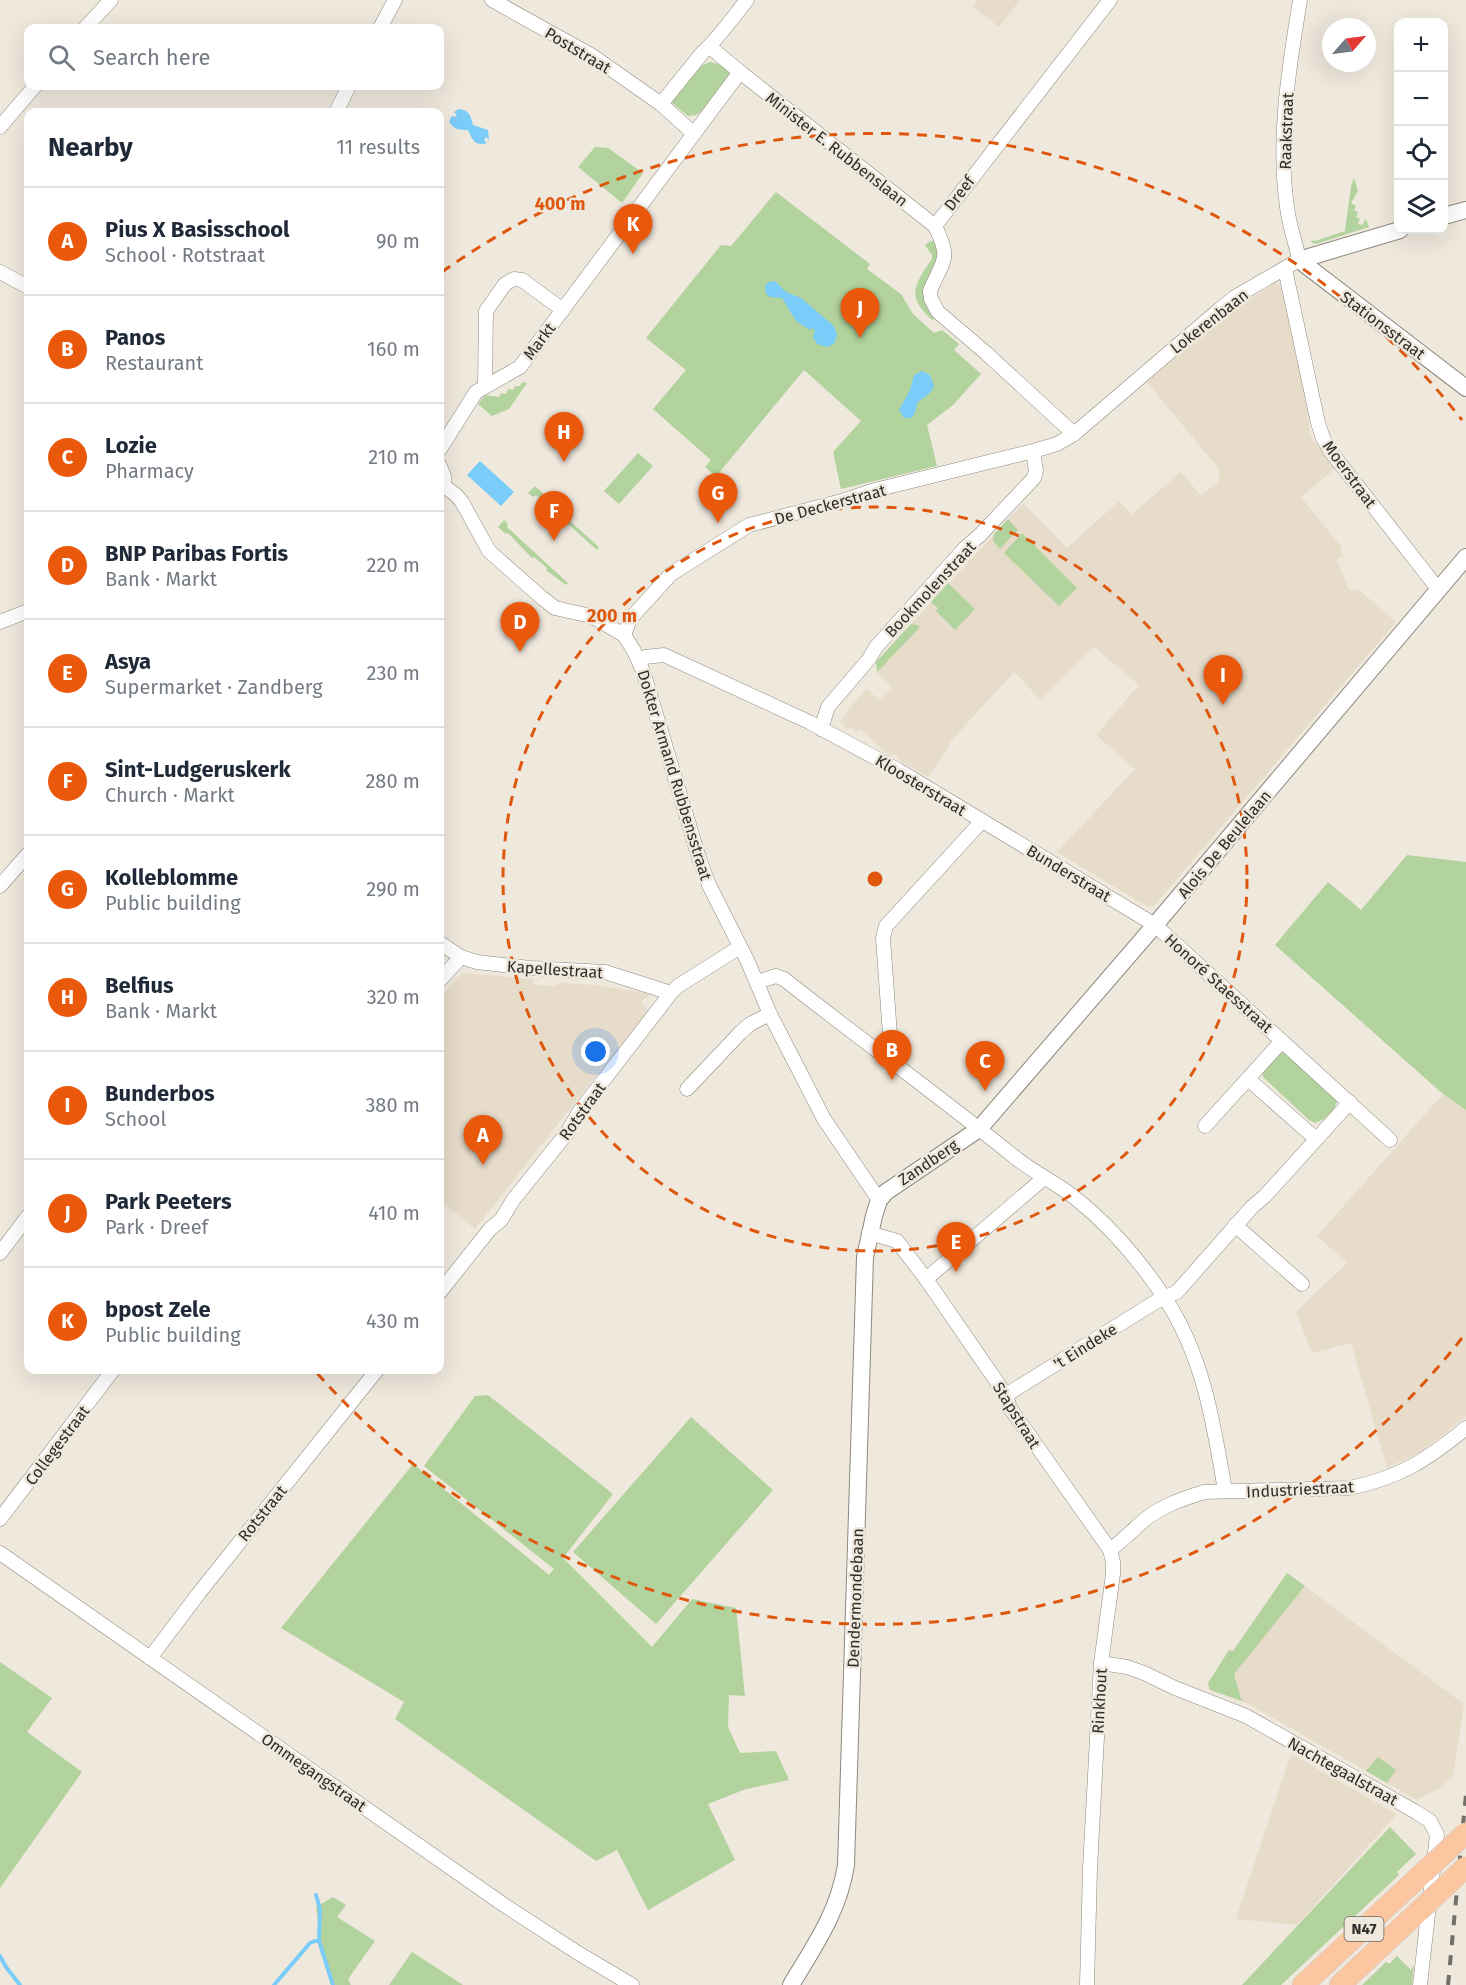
<!DOCTYPE html>
<meta charset="utf-8">
<style>
body{margin:0;font-family:"Fira Sans",sans-serif;background:#f6f6f7;color:#1f2937}
.controls{position:absolute;right:18px;top:18px;display:grid;overflow:hidden;border-radius:12px;box-shadow:0 6px 24px #0002}
.controls button{width:54px;height:54px;display:grid;place-items:center;padding:0;border:0;border-bottom:2px solid #e0e1e3;background:#fff;color:#1f2937;font:30px sans-serif}
.compass{position:absolute;left:1322px;top:18px;width:54px;height:54px;border-radius:50%;background:#fff;box-shadow:0 6px 24px #0002;rotate:62deg}
.you{position:absolute;left:596px;top:1052px;width:21px;height:21px;margin:-15px;border:4px solid #fff;border-radius:50%;background:#1a73e8;box-shadow:0 0 0 9px #1a73e833}
.badge{display:grid;place-items:center;width:39px;height:39px;border-radius:50%;background:#ea580c;color:#fff;font-size:20px;font-weight:700}
.pin{position:absolute;translate:-50% -50px;filter:drop-shadow(0 2px 3px #0008)}
.pin::after{content:'';position:absolute;top:32px;width:21px;height:18px;background:inherit;clip-path:polygon(0 0,100% 0,50% 100%)}
.list{margin:0;padding:0;list-style:none}
h2{display:flex;justify-content:space-between;align-items:center;height:78px;margin:0;padding:0 24px;font-size:26px}
h2 small{font-size:20px;font-weight:400;color:#747a83}
.list li{display:grid;grid-template-columns:39px 1fr auto;gap:18px;align-items:center;box-sizing:border-box;height:108px;padding:0 24px;border-top:2px solid #e0e1e3}
.list b{display:block;font-size:22px;white-space:nowrap}
.list p{margin:0;font-size:20px;white-space:nowrap;color:#747a83}
.list em{font-size:20px;font-style:normal;color:#747a83}
.icon{flex:none;width:33px;height:33px;fill:none;stroke:currentColor;stroke-width:2;stroke-linecap:round;stroke-linejoin:round}
.map{position:relative;flex:none;width:1466px;height:1985px;overflow:hidden}
.search{position:absolute;background:#fff;box-shadow:0 6px 24px #0002;left:24px;top:24px;width:420px;height:66px;display:flex;align-items:center;gap:15px;box-sizing:border-box;padding:0 21px;border-radius:12px;color:#747a83;font-size:22px}
.panel{position:absolute;background:#fff;box-shadow:0 6px 24px #0002;left:24px;top:108px;width:420px;height:1266px;border-radius:12px}
.map>svg:first-child{display:block}
</style>
<div class="map">
<svg width="1466" height="1985" viewBox="0 0 1466 1985">
<rect width="100%" height="100%" fill="#efe8dd"/>
<g fill="#e7dcca">
<path d="M978,0H1020L999,27L973,7Z"/>
<path d="M1275,283L1283,287L1308,413L1310,436L1336,468L1301,497L1342,548L1340,550L1344,555L1337,560L1348,588L1351,591L1358,589L1396,622L1154,906L1148,907L1057,852L1135,769L1096,735L1139,685L1094,647L1041,700L1014,672L949,743L950,745L928,777L902,762L894,754L891,757L860,729L856,732L851,727L848,730L840,722L847,713L846,712L867,689L879,700L892,687L877,672L876,662L1023,503L1067,548L1119,501L1132,514L1181,472L1201,496L1219,481L1218,468L1147,382L1237,307Z"/>
<path d="M462,973L525,978L534,979V985L557,986L558,983L597,985L651,994L641,1001L649,1013L591,1082L475,1229L440,1200V997Z"/>
<path d="M1443,1094L1466,1110V1416L1421,1452L1387,1468L1351,1343L1312,1353L1296,1312L1347,1263L1317,1236Z"/>
<path d="M1287,1573L1464,1704L1453,1776L1439,1790L1438,1789L1417,1800L1245,1702L1207,1688Z"/>
<path d="M1291,1754L1397,1814L1297,1925L1236,1919Z"/>
</g>
<g fill="#b2d39d">
<path d="M710,62L722,65L729,71V75L701,112L696,115L688,116L671,102L699,67Z"/>
<path d="M595,147L608,148L643,173L622,203L578,167Z"/>
<path d="M1354,178L1358,191L1351,203L1356,206L1354,210L1358,212L1356,217L1360,219L1358,224L1362,225L1366,219L1369,227L1316,244L1312,243L1311,240L1315,241L1345,231L1351,186Z"/>
<path d="M776,192L870,264L867,269L901,294L913,314L934,333L942,330L959,344L954,350L981,374L953,405L927,425L937,466L841,489L833,452L861,421L804,370L709,485L706,481L712,473L705,467L711,460L653,409L686,370L646,338L721,245L731,246Z"/>
<path d="M931,241L935,242C946,266 917,279 925,302C927,308 932,312 936,318L932,320C906,296 914,285 932,259V255L925,245Z"/>
<path d="M522,382L527,383L509,409L492,416L478,404L485,395L499,397L501,393L506,394L508,389L513,390L515,386H520Z"/>
<path d="M638,453L653,466L619,504L604,491Z"/>
<path d="M535,486L553,503L554,507L599,547L597,550L536,495L533,497L528,493Z"/>
<path d="M1008,519L1018,530L1000,549L993,541L994,534Z"/>
<path d="M504,520L508,524L507,527L568,583L566,585L546,570L547,568L534,557L532,558L508,533L506,534L498,527Z"/>
<path d="M1022,533L1077,588L1059,606L1004,553Z"/>
<path d="M948,583L975,609L955,630L936,611L938,608L931,602Z"/>
<path d="M911,624L918,625L920,627L877,672L876,662Z"/>
<path d="M1407,855L1466,862V1110L1443,1094L1275,945L1328,882L1361,910Z"/>
<path d="M1282,1053L1289,1055L1333,1095L1337,1101C1335,1111 1325,1120 1315,1123L1309,1120L1263,1077V1072L1276,1055Z"/>
<path d="M488,1395L613,1494L563,1558L652,1647L692,1599L736,1608L745,1696L729,1695L728,1727L740,1753L776,1751L789,1780L746,1789L708,1804L735,1860L648,1910L617,1850L596,1861L395,1719L404,1702L281,1628L413,1464L549,1575L554,1569L424,1466L475,1396Z"/>
<path d="M691,1417L773,1490L656,1624L573,1552Z"/>
<path d="M1287,1573L1305,1586L1234,1674L1241,1699L1245,1702L1210,1690L1208,1683L1229,1650L1233,1651Z"/>
<path d="M0,1662L52,1698L27,1732L82,1772L0,1888Z"/>
<path d="M1378,1757L1396,1770L1387,1783L1366,1771Z"/>
<path d="M1390,1827L1416,1854L1397,1872L1399,1875L1281,1985H1242Z"/>
<path d="M333,1897L346,1905L337,1917L375,1941L348,1979L351,1985H331L325,1966L316,1907Z"/>
<path d="M412,1952L463,1985H389Z"/>
<path d="M1397,1956L1411,1970L1414,1965L1412,1985H1362L1386,1962L1389,1964Z"/>
</g>
<g fill="#7bccf8">
<path d="M459,109C469,110 471,116 473,125L488,130L489,140L486,137L484,140L487,143C475,147 472,139 468,130C460,130 453,130 449,121L452,116L455,117L457,115L454,112Z"/>
<path d="M775,281L786,292L801,298L834,326L837,335L834,344L827,347L817,344L813,337L815,330L812,328L810,330L796,321L782,298L770,297L766,294L765,285L769,282Z"/>
<path d="M922,371L930,375L934,386L930,393L918,402L914,415L911,418H904L899,410L910,390L914,375Z"/>
<path d="M480,461L514,492L501,506L467,475Z"/>
</g>
<g fill="none" stroke-linecap="round" stroke-linejoin="round">
<g stroke="#7bccf8" stroke-width="4">
<path d="M316,1895L320,1909L319,1941"/>
<path d="M0,1956L6,1967L20,1985"/>
<path d="M274,1985L310,1943L315,1941H319L333,1985"/>
</g>
<defs>
<g id="minor">
<path d="M492,0L591,55L661,104"/>
<path d="M85,28L111,0"/>
<path d="M380,28L395,0"/>
<path d="M740,72L935,226C952,261 943,259 930,291L931,299L938,312L986,353L1074,434"/>
<path d="M336,112L349,86"/>
<path d="M0,127L35,86"/>
<path d="M693,133L661,104L703,52C719,38 733,17 747,0"/>
<path d="M935,226L1110,0"/>
<path d="M1285,269L1318,423L1323,438L1331,452L1438,589"/>
<path d="M0,272L28,287"/>
<path d="M485,385L486,311L505,284L514,279L522,280L563,310"/>
<path d="M440,449L476,392L520,367L740,72L710,47"/>
<path d="M440,466L444,476V486"/>
<path d="M444,486L456,495L462,502L489,551L541,597L555,608L591,616L624,635"/>
<path d="M0,622L28,611"/>
<path d="M624,635L630,619L671,574L749,525L842,501L871,491L1033,451L1057,444L1074,434L1220,309L1235,297L1299,260C1296,243 1289,225 1287,207C1277,138 1289,68 1300,0"/>
<path d="M624,635L634,651L643,671L699,858L709,885L747,960L770,1014L824,1119L879,1200"/>
<path d="M639,661L645,657L664,655L809,722L898,770L1155,925L1390,1140"/>
<path d="M821,729L828,707L869,659L876,647L965,548L980,535L1034,478L1036,471L1033,451"/>
<path d="M0,886L28,854"/>
<path d="M440,943L461,957L477,962L530,968L605,972L671,993"/>
<path d="M440,980L461,957"/>
<path d="M757,982L776,976L784,979C861,1040 941,1097 1017,1159C1035,1173 1056,1183 1074,1197C1108,1224 1140,1261 1164,1297C1203,1354 1214,1425 1225,1491"/>
<path d="M892,1063L883,938L886,926L982,821"/>
<path d="M1248,1079L1316,1139"/>
<path d="M687,1089L740,1033L750,1024L770,1014"/>
<path d="M1205,1126L1282,1041"/>
<path d="M1235,1225L1302,1284"/>
<path d="M869,1233L897,1241L926,1279L1006,1395L1010,1408L1110,1550L1113,1562V1574L1101,1663L1090,1868L1087,1985"/>
<path d="M0,1253L28,1216"/>
<path d="M926,1279L1044,1178"/>
<path d="M440,1292L490,1229L501,1220L513,1200L567,1133L579,1112L671,993L678,986L740,947"/>
<path d="M1006,1395L1157,1301L1177,1292L1252,1207L1265,1196L1350,1102"/>
<path d="M0,1519L113,1370"/>
<path d="M1110,1550C1122,1541 1132,1531 1143,1521C1161,1506 1182,1499 1204,1492L1349,1488C1399,1478 1427,1460 1466,1428"/>
<path d="M0,1553L504,1905L578,1953L632,1985"/>
<path d="M150,1658L199,1593L377,1370"/>
<path d="M1101,1663L1127,1667L1144,1673L1175,1688L1246,1716L1416,1812L1430,1821L1437,1835L1420,1985"/>
</g>
<g id="tertiary">
<path d="M1444,216L1466,210"/>
<path d="M1299,260L1466,388"/>
<path d="M1299,260L1400,230"/>
<path d="M791,1985C815,1945 839,1911 846,1865L865,1257L874,1216L879,1200L886,1192L979,1129L1155,925L1466,557"/>
</g>
<g id="trunk">
<path d="M1303,1985L1424,1872"/>
<path d="M1340,1985L1419,1911"/>
</g>
</defs>
<use href="#minor" stroke="#8e887e" stroke-width="15"/>
<use href="#tertiary" stroke="#8e887e" stroke-width="18"/>
<use href="#trunk" stroke="#c9c8c7" stroke-width="22"/>
<use href="#minor" stroke="#fff" stroke-width="14"/>
<use href="#tertiary" stroke="#fff" stroke-width="16"/>
<use href="#trunk" stroke="#fcc7a0" stroke-width="21"/>
<path stroke="#736f68" stroke-width="4" stroke-dasharray="10 10" stroke-linecap="butt" d="M1448,1985L1466,1794"/>
<defs>
<g id="trunk-bridge">
<path d="M1424,1872L1466,1833"/>
<path d="M1419,1911L1466,1867"/>
</g>
</defs>
<use href="#trunk-bridge" stroke="#c9c8c7" stroke-width="22" stroke-linecap="butt"/>
<use href="#trunk-bridge" stroke="#fcc7a0" stroke-width="21"/>
</g>
<g fill="none" stroke="#df570d" stroke-width="3" stroke-dasharray="10 8">
<circle cx="875" cy="879" r="372"/>
<path d="M1462 1338A745 745 0 0 1 317 1373M442 272A745 745 0 0 1 1462 420"/>
</g>
<g text-anchor="middle" stroke-width="5" stroke-linejoin="round" paint-order="stroke">
<rect fill="#efe8dd" stroke="#69655f" stroke-width="1.5" x="1344.5" y="1917" width="39" height="24" rx="4.5"/>
<g font-size="15" font-weight="bold" fill="#2f2d29">
<text x="1364" y="1934">N47</text>
</g>
<g font-size="16" fill="#2f2d29" stroke="#efe8dd">
<text transform="translate(578 50) rotate(31)" y="6">Poststraat</text>
<text transform="translate(1286 131) rotate(-88)" y="6">Raakstraat</text>
<text transform="translate(837 149) rotate(38)" y="6">Minister E. Rubbenslaan</text>
<text transform="translate(959 193) rotate(-53)" y="6">Dreef</text>
<text transform="translate(1209 321) rotate(-38)" y="6">Lokerenbaan</text>
<text transform="translate(1383 325) rotate(37)" y="6">Stationsstraat</text>
<text transform="translate(539 341) rotate(-53)" y="6">Markt</text>
<text transform="translate(1350 474) rotate(54)" y="6">Moerstraat</text>
<text transform="translate(830 504) rotate(-15)" y="6">De Deckerstraat</text>
<text transform="translate(930 589) rotate(-47)" y="6">Bookmolenstraat</text>
<text transform="translate(675 775) rotate(73)" y="6">Dokter Armand Rubbensstraat</text>
<text transform="translate(921 785) rotate(31)" y="6">Kloosterstraat</text>
<text transform="translate(1224 844) rotate(-50)" y="6">Alois De Beulelaan</text>
<text transform="translate(1069 873) rotate(31)" y="6">Bunderstraat</text>
<text transform="translate(555 969) rotate(4)" y="6">Kapellestraat</text>
<text transform="translate(1219 983) rotate(42)" y="6">Honoré Staesstraat</text>
<text transform="translate(582 1111) rotate(-54)" y="6">Rotstraat</text>
<text transform="translate(928 1162) rotate(-34)" y="6">Zandberg</text>
<text transform="translate(1085 1346) rotate(-32)" y="6">'t Eindeke</text>
<text transform="translate(1017 1415) rotate(58)" y="6">Stapstraat</text>
<text transform="translate(57 1445) rotate(-53)" y="6">Collegestraat</text>
<text transform="translate(1300 1489) rotate(-3)" y="6">Industriestraat</text>
<text transform="translate(262 1513) rotate(-51)" y="6">Rotstraat</text>
<text transform="translate(855 1598) rotate(-88)" y="6">Dendermondebaan</text>
<text transform="translate(1099 1701) rotate(-87)" y="6">Rinkhout</text>
<text transform="translate(1343 1771) rotate(29)" y="6">Nachtegaalstraat</text>
<text transform="translate(314 1772) rotate(35)" y="6">Ommegangstraat</text>
</g>
</g>
<circle cx="875" cy="879" r="9" fill="#df570d" stroke="#efe8dd" stroke-width="3"/>
<g font-size="18" text-anchor="middle" font-weight="bold" fill="#df570d" stroke="#efe8dd" stroke-width="5" stroke-linejoin="round" paint-order="stroke">
<text x="560" y="210">400 m</text>
<text x="612" y="622">200 m</text>
</g>
</svg>
<div class="controls">
<button>+</button>
<button>−</button>
<button><svg class="icon" aria-label="locate" viewBox="0 0 24 24"><circle cx="12" cy="12" r="6"/><path d="M12 2v4M12 18v4M2 12h4M18 12h4"/></svg></button>
<button><svg class="icon" aria-label="layers" viewBox="0 0 24 24"><path d="M12 4l9 5-9 5-9-5zM3 14l9 5 9-5"/></svg></button>
</div>
<svg class="compass" viewBox="-18 -18 36 36"><path d="M0-13l5 13h-10z" fill="#e53935"/><path d="M0 13l5-13h-10z" fill="#747a83"/></svg>
<div class="you"></div>
<div class="pin badge" style="left:483px;top:1165px">A</div>
<div class="pin badge" style="left:892px;top:1080px">B</div>
<div class="pin badge" style="left:985px;top:1091px">C</div>
<div class="pin badge" style="left:520px;top:652px">D</div>
<div class="pin badge" style="left:956px;top:1272px">E</div>
<div class="pin badge" style="left:554px;top:541px">F</div>
<div class="pin badge" style="left:718px;top:523px">G</div>
<div class="pin badge" style="left:564px;top:462px">H</div>
<div class="pin badge" style="left:1223px;top:705px">I</div>
<div class="pin badge" style="left:860px;top:338px">J</div>
<div class="pin badge" style="left:633px;top:254px">K</div>
<div class="search"><svg class="icon" aria-label="search" viewBox="0 0 24 24"><circle cx="10" cy="10" r="6"/><path d="M15 15l6 6"/></svg>Search here</div>
<section class="panel">
<h2>Nearby<small>11 results</small></h2>
<ul class="list">
<li><span class="badge">A</span><div><b>Pius X Basisschool</b><p>School · Rotstraat</p></div><em>90 m</em></li>
<li><span class="badge">B</span><div><b>Panos</b><p>Restaurant</p></div><em>160 m</em></li>
<li><span class="badge">C</span><div><b>Lozie</b><p>Pharmacy</p></div><em>210 m</em></li>
<li><span class="badge">D</span><div><b>BNP Paribas Fortis</b><p>Bank · Markt</p></div><em>220 m</em></li>
<li><span class="badge">E</span><div><b>Asya</b><p>Supermarket · Zandberg</p></div><em>230 m</em></li>
<li><span class="badge">F</span><div><b>Sint-Ludgeruskerk</b><p>Church · Markt</p></div><em>280 m</em></li>
<li><span class="badge">G</span><div><b>Kolleblomme</b><p>Public building</p></div><em>290 m</em></li>
<li><span class="badge">H</span><div><b>Belfius</b><p>Bank · Markt</p></div><em>320 m</em></li>
<li><span class="badge">I</span><div><b>Bunderbos</b><p>School</p></div><em>380 m</em></li>
<li><span class="badge">J</span><div><b>Park Peeters</b><p>Park · Dreef</p></div><em>410 m</em></li>
<li><span class="badge">K</span><div><b>bpost Zele</b><p>Public building</p></div><em>430 m</em></li>
</ul>
</section>
</div>
